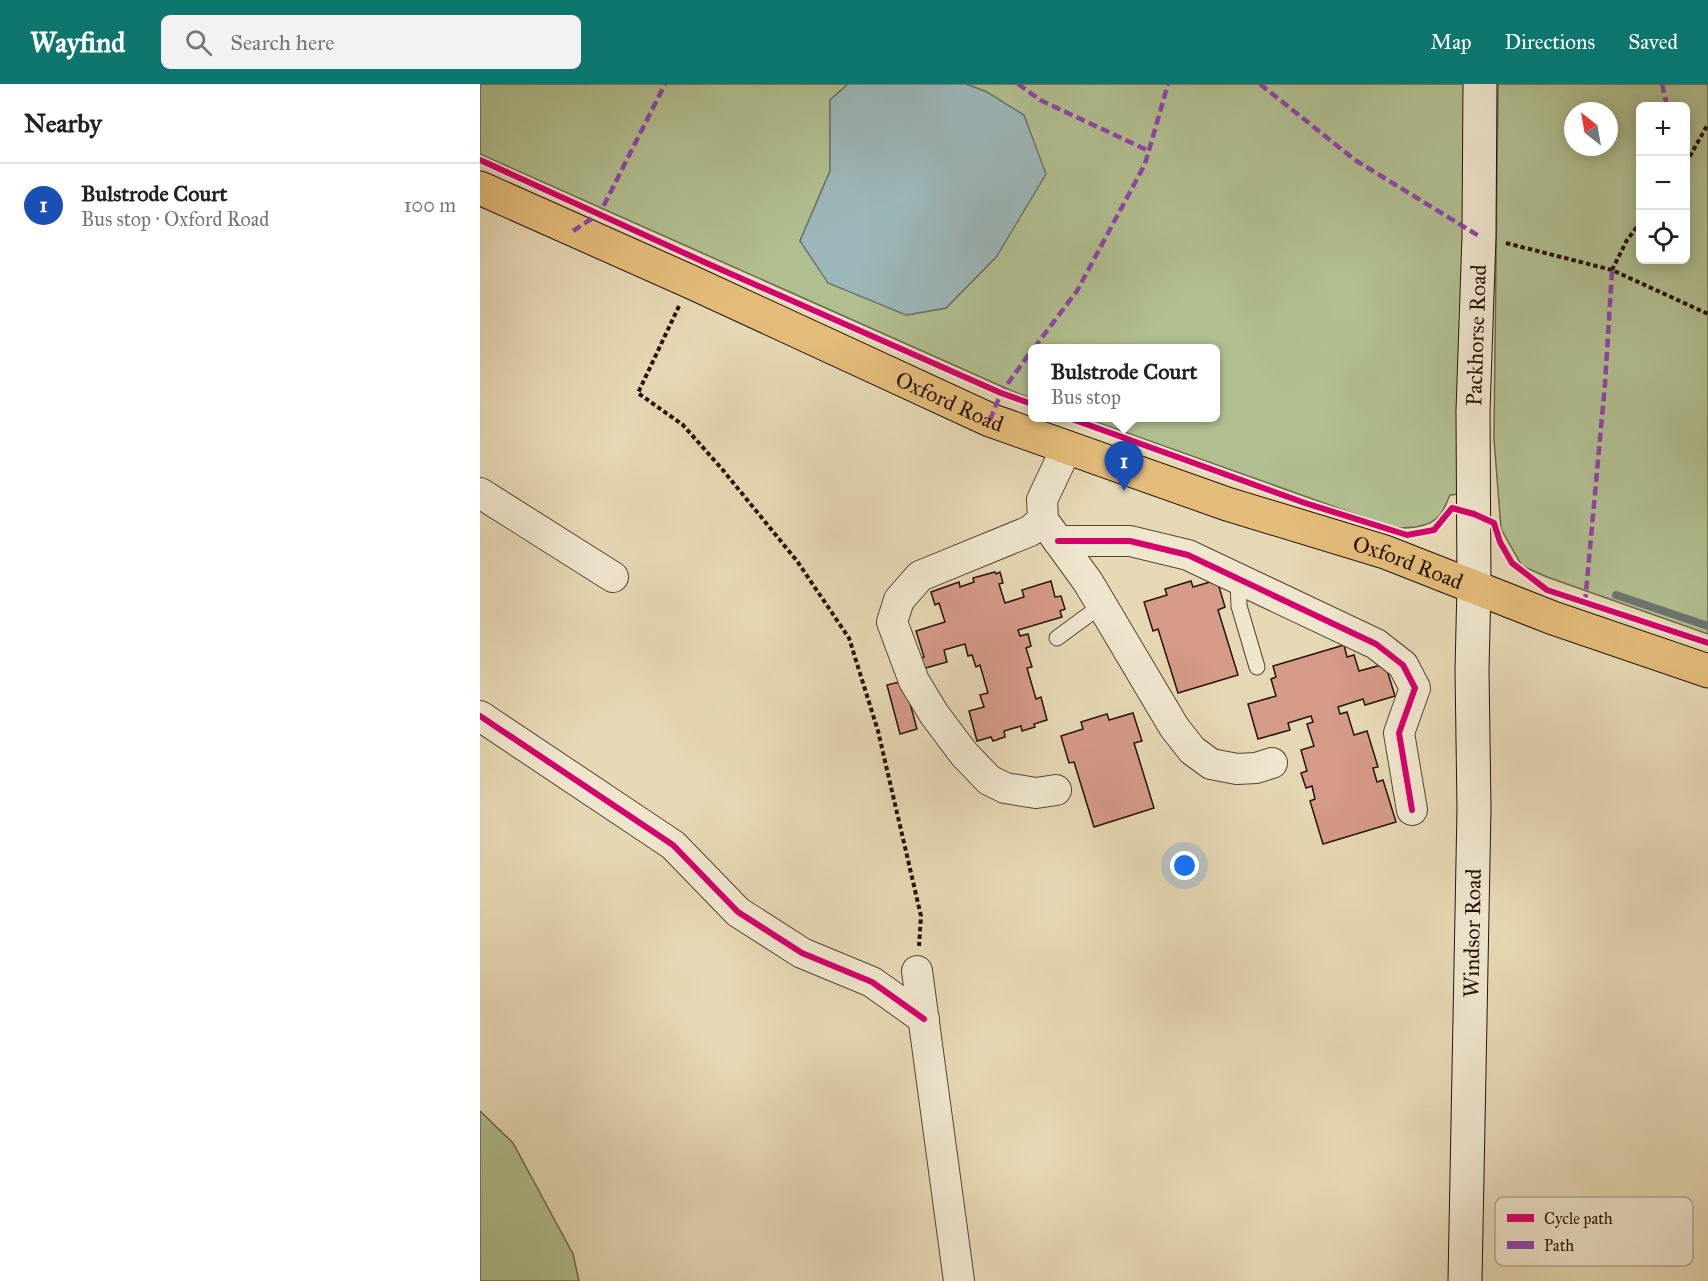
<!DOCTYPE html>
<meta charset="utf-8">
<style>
body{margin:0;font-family:"IM FELL Great Primer",serif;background:#f2f2f2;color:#222}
.controls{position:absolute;right:18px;top:18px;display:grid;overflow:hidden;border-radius:9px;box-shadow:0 3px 15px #0003}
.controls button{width:54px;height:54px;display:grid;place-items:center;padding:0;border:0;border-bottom:2px solid #e0e0e0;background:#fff;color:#222;font:30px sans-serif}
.compass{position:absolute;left:1084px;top:18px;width:54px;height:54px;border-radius:50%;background:#fff;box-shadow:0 3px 15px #0003;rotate:329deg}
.you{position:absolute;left:705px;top:782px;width:21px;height:21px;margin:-15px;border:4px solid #fff;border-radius:50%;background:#1a73e8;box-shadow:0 0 0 9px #1a73e833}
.badge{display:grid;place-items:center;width:39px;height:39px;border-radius:50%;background:#0f766e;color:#fff;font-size:20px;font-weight:700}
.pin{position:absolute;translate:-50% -50px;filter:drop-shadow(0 2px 3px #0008)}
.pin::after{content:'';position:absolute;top:32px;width:21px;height:18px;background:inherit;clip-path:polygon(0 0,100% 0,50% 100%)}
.popup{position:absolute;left:548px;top:260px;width:192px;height:78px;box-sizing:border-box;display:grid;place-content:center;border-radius:9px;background:#fff;filter:drop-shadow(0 2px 4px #0005);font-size:20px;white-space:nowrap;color:#767676}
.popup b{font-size:22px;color:#222}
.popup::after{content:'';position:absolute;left:50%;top:100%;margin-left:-12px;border:12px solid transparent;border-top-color:#fff}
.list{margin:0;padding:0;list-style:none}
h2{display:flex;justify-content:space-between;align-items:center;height:78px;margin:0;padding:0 24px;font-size:26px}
h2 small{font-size:20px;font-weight:400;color:#767676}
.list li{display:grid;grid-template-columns:39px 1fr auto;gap:18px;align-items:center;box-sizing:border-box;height:84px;padding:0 24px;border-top:2px solid #e0e0e0}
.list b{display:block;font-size:22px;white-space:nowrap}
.list p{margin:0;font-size:20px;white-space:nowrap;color:#767676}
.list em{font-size:20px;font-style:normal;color:#767676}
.icon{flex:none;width:33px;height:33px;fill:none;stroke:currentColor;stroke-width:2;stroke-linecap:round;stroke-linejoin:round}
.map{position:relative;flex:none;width:1228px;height:1197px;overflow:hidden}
header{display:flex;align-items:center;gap:36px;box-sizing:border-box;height:84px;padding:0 30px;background:#0f766e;color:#fff}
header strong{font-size:28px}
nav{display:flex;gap:33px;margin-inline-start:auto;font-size:21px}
.search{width:420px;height:54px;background:#f2f2f2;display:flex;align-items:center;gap:15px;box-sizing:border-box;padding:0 21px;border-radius:9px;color:#767676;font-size:22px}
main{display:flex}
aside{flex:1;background:#fff}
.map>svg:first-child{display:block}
</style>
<header>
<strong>Wayfind</strong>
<div class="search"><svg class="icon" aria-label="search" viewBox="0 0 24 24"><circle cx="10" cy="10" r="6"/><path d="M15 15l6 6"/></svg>Search here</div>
<nav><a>Map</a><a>Directions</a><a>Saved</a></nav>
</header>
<main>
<aside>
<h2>Nearby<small></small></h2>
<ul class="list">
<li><span class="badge" style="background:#1a4fb4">1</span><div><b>Bulstrode Court</b><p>Bus stop · Oxford Road</p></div><em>100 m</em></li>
</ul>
</aside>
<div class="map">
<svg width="1228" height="1197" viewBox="0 0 1228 1197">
<rect width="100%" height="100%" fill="#e6d8b4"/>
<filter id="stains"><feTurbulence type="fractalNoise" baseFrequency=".00333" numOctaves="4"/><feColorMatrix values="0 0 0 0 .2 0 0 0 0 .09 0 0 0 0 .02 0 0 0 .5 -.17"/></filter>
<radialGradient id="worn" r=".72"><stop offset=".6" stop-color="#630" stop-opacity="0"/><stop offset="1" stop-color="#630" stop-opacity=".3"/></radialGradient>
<g fill="#b1bf90" stroke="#6b684c" stroke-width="1.5" fill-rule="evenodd">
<path d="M0,0H368L350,16V87L320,157L427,231L466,224L517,172L507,8L486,0H985L980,410L970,411C967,417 964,427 959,432C949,444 928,444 914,444L605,334H736V264H552V315L532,307L0,70Z"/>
<path d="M1018,0H1228V550L1067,493L1042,482L1021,445L1014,355ZM1206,22V176H1160V22ZM1093,27H1129V63H1093Z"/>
<path d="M0,1027L33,1059L93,1170L99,1197H0Z"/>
</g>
<path fill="#9cb7b9" stroke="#6c7572" stroke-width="1.5" d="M368,0H486L507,8L544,31L566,90L517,172L466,224L426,231L348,199L320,157L350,87V16Z"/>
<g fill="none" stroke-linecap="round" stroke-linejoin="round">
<path stroke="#6c7572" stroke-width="8" d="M1136,511L1228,542"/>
</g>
<g fill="#d59a88" stroke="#251208" stroke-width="1.5">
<path d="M515,488L516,490L520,488L523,499L519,500L525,519L544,513L542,506L571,497L575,513L581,512L585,525L580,527L582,533L538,546L540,552L548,550L551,562L546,564L552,583L547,584L556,615L561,613L567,636L554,640L555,643L542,647L541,642L524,647L525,653L513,657L511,653L497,657L489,627L504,623L500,611L508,609L500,581L496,583L492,571L488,572L485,560L464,566L467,578L442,585L439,575L444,573L436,547L465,538L459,519L455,521L451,508L479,498L480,503L494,498L493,494Z"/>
<path d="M737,496L745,523L738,526L758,591L698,609L678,545L673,547L664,518L687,511L685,505L711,497L713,503Z"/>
<path d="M864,561L867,573L874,571L879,587L905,580L915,612L885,621L883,615L858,623L860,630L867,628L874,651L887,647L898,683L893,684L897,698L903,696L916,738L843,760L830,717L835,715L832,702L826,704L821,689L827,687L821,666L834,662L827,640L833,638L831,632L808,639L810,646L778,655L768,620L796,612L791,595L796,593L793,582Z"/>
<path d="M424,597L437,645L420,650L407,601Z"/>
<path d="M653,629L662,657L654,659L674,724L614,743L594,678L589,679L581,652L603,645L601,638L627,630L629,636Z"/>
</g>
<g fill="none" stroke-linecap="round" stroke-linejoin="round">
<defs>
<g id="service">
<path d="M758,495L759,522L777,583"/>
<path d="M577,554L622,521"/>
</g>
<g id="minor">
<path d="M587,363L562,416L563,436L608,498L694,643L712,666L731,680L757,685L776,684L792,679"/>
<path d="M0,409L133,493"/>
<path d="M563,436L550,447L440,492L419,516L412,538L434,597L454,630L484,670L509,696L525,704L556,709L576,706"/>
<path d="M578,457H650L708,471L896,560L923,581L935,604L919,649L932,726"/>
<path d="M0,632L193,761L258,828L322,869L392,898L444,935"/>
<path d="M437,887L479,1197"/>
</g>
<g id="secondary">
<path id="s1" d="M985,1197L994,724L992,586L994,501L993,327L999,152L1000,0"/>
</g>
<g id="primary">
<path id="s2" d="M0,104L211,198L510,336L747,420L905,468L1073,534L1228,587"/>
</g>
</defs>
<use href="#service" stroke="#543" stroke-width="17"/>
<use href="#minor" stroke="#543" stroke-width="32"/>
<use href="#secondary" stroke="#251208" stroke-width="35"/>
<use href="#primary" stroke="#251208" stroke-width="35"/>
<g stroke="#251208" stroke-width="4" stroke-dasharray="4.5 3" stroke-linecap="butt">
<path d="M1206,79L1228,40"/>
<path d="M1026,159L1132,186L1228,230"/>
<path d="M1132,186L1147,156L1160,139"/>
<path d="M199,222L158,309L203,341L242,385L317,477L369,554L398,647L441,832L439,862"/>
</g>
<use href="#service" stroke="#efe6ce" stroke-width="15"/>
<use href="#minor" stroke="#efe6ce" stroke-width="30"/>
<use href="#secondary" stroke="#efe6ce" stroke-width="33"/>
<use href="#primary" stroke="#e3bc7a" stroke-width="33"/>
<g stroke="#8e44ad" stroke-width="4.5" stroke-dasharray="9 4.5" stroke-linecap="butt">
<path d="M538,0L560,16L669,67"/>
<path d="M780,0L875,76L999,152"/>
<path d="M1182,0L1187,22"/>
<path d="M93,147L120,129L185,0"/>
<path d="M554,264L597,207L665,80L688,0"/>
<path d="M510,336L521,309L552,266"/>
<path d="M1105,519L1125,300L1132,186"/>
</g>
<defs>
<g id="cycleway">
<path d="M0,76L224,178L521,309L552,320"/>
<path d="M589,334L825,419L927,451L954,446L972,424L994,430L1014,439L1020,458L1032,479L1067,506L1228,559"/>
<path d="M578,457H650L708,471L896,560L923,581L935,604L919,649L932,726"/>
<path d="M0,632L193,761L258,828L322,869L392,898L444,935"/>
</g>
</defs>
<use href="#cycleway" stroke="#efe6ce" stroke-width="10"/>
<use href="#cycleway" stroke="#d6006c" stroke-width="6"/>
</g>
<g text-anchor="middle" stroke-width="6" stroke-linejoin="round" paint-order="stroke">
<g font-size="22" fill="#251208" stroke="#efe6ce">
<text dy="8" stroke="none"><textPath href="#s1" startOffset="946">Packhorse Road</textPath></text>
<text dy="8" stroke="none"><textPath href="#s2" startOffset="516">Oxford Road</textPath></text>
<text dy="8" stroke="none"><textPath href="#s2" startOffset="1002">Oxford Road</textPath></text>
<text dy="8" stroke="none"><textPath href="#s1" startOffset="348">Windsor Road</textPath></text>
</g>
</g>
<rect x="1015" y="1113" width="198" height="69" rx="9" fill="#efe6ce" stroke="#b2a693" stroke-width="1.5"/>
<rect x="1027" y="1130" width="27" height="8" fill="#d6006c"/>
<rect x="1027" y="1157" width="27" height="8" fill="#8e44ad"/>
<g font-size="16" fill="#251208">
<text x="1064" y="1140">Cycle path</text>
<text x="1064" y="1167">Path</text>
</g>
<rect width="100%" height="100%" filter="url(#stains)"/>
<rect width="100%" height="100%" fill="url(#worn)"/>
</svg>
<div class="controls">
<button>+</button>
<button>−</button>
<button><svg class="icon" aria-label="locate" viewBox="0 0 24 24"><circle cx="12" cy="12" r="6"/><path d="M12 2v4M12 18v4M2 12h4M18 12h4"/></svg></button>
</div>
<svg class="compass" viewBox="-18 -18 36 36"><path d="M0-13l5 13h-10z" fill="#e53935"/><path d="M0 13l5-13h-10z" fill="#767676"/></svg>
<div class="you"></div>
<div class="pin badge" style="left:644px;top:407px;background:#1a4fb4">1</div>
<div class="popup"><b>Bulstrode Court</b>Bus stop</div>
</div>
</main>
